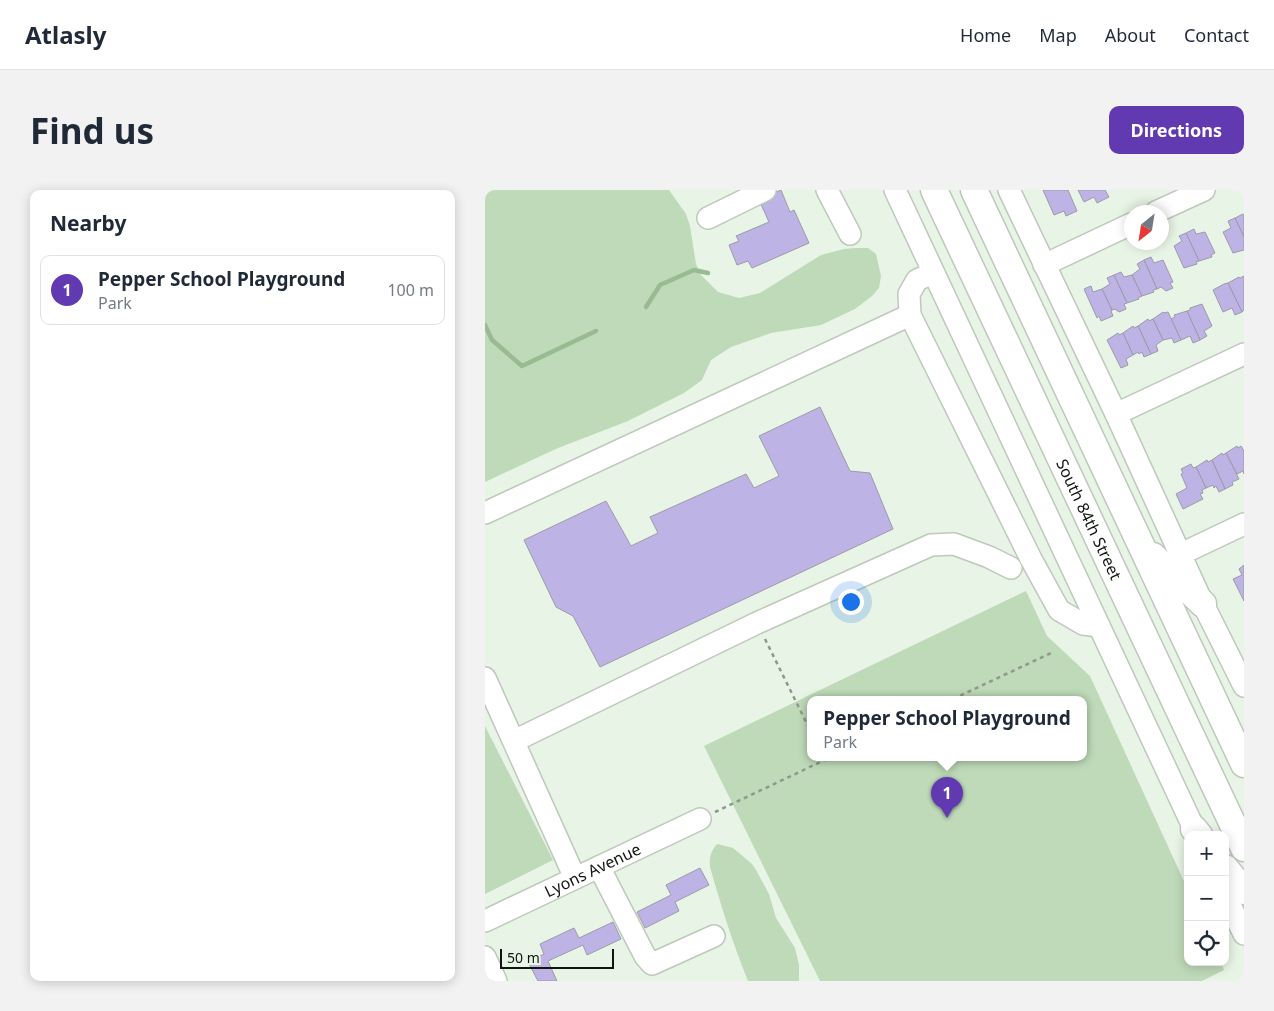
<!DOCTYPE html>
<meta charset="utf-8">
<style>
body{margin:0;font-family:"Noto Sans",sans-serif;background:#f2f2f3;color:#1f2937}
.controls{position:absolute;right:15px;bottom:15px;display:grid;overflow:hidden;border-radius:10px;box-shadow:0 2px 12px #0003}
.controls button{width:45px;height:45px;display:grid;place-items:center;padding:0;border:0;border-bottom:1px solid #e0e1e3;background:#fff;color:#1f2937;font:25px sans-serif}
.compass{position:absolute;left:639px;top:15px;width:45px;height:45px;border-radius:50%;background:#fff;box-shadow:0 2px 12px #0003;rotate:210deg}
.scale{position:absolute;left:15px;bottom:12px;width:114px;box-sizing:border-box;padding-left:5px;border:2px solid #111510;border-top:0;font-size:14px;line-height:18px;white-space:nowrap;color:#111510;-webkit-text-stroke:4px #e8f4e6;paint-order:stroke}
.you{position:absolute;left:365px;top:411px;width:18px;height:18px;margin:-12px;border:4px solid #fff;border-radius:50%;background:#1a73e8;box-shadow:0 0 0 8px #1a73e833}
.badge{display:grid;place-items:center;width:32px;height:32px;border-radius:50%;background:#613ab2;color:#fff;font-size:16px;font-weight:700}
.pin{position:absolute;translate:-50% -41px;filter:drop-shadow(0 1px 2px #0008)}
.pin::after{content:'';position:absolute;top:26px;width:18px;height:15px;background:inherit;clip-path:polygon(0 0,100% 0,50% 100%)}
.popup{position:absolute;left:322px;top:506px;width:280px;height:65px;box-sizing:border-box;display:grid;place-content:center;border-radius:10px;background:#fff;filter:drop-shadow(0 1px 4px #0005);font-size:16px;white-space:nowrap;color:#747a83}
.popup b{font-size:19px;color:#1f2937}
.popup::after{content:'';position:absolute;left:50%;top:100%;margin-left:-10px;border:10px solid transparent;border-top-color:#fff}
.list{margin:0;padding:0;list-style:none}
h2{display:flex;justify-content:space-between;align-items:center;height:65px;margin:0;padding:0 20px;font-size:21px}
h2 small{font-size:16px;font-weight:400;color:#747a83}
.list li{display:grid;grid-template-columns:32px 1fr auto;gap:15px;align-items:center;box-sizing:border-box;height:70px;margin:0 10px 10px;padding:0 10px;border:1px solid #e0e1e3;border-radius:10px}
.list b{display:block;font-size:19px;white-space:nowrap}
.list p{margin:0;font-size:16px;white-space:nowrap;color:#747a83}
.list em{font-size:16px;font-style:normal;color:#747a83}
.icon{flex:none;width:28px;height:28px;fill:none;stroke:currentColor;stroke-width:2;stroke-linecap:round;stroke-linejoin:round}
.map{position:relative;flex:none;width:759px;height:791px;overflow:hidden;border-radius:10px}
header{display:flex;align-items:center;gap:30px;box-sizing:border-box;height:70px;padding:0 25px;background:#fff;border-bottom:1px solid #e0e1e3}
header strong{font-size:24px}
nav{display:flex;gap:28px;margin-inline-start:auto;font-size:18px}
.intro{display:flex;align-items:center;justify-content:space-between;box-sizing:border-box;height:120px;padding:0 30px}
h1{margin:0;font-size:35px}
.button{padding:12px 22px;border-radius:10px;background:#613ab2;color:#fff;font-size:18px;font-weight:700}
main{display:flex;gap:30px;padding:0 30px}
aside{flex:1;background:#fff;border-radius:10px;box-shadow:0 2px 12px #0003}
.map>svg:first-child{display:block}
</style>
<header>
<strong>Atlasly</strong>
<nav><a>Home</a><a>Map</a><a>About</a><a>Contact</a></nav>
</header>
<div class="intro"><h1>Find us</h1><a class="button">Directions</a></div>
<main>
<aside>
<h2>Nearby<small></small></h2>
<ul class="list">
<li><span class="badge">1</span><div><b>Pepper School Playground</b><p>Park</p></div><em>100 m</em></li>
</ul>
</aside>
<div class="map">
<svg width="759" height="791" viewBox="0 0 759 791">
<rect width="100%" height="100%" fill="#e8f4e6"/>
<g fill="#bedab8" fill-rule="evenodd">
<path d="M0,0H184L201,24L205,36L211,74L216,85L233,102L254,108L275,103L336,65L359,59L371,58H383L391,64L396,86L394,98L387,106L370,119L336,135L286,143L246,157L226,170L217,190L199,203L143,231L73,258L0,292Z"/>
<path d="M541,401L562,446L605,486L703,700V772H736L739,780L717,791H335L219,556ZM326,509H598V567H326Z"/>
<path d="M0,536L68,670L0,704Z"/>
<path d="M232,654L248,658L267,674L271,680L284,704L291,728L310,758L314,775V791H263C248,754 236,716 225,677C224,667 226,661 232,654Z"/>
</g>
<g fill="none" stroke-linecap="round" stroke-linejoin="round">
<g stroke="#99bb91" stroke-width="4.5">
<path d="M161,117L175,95L209,80L223,83"/>
<path d="M0,135L7,150L37,176L111,141"/>
</g>
</g>
<g fill="#bdb4e5" stroke="#9c9aaa">
<path d="M296,0L305,22L309,20L324,53L267,78L263,71L252,75L244,55L254,51L251,46L284,32L274,10Z"/>
<path d="M558,0H583L592,21L581,26L579,21L569,25Z"/>
<path d="M593,0H620L624,7L612,13L609,7L599,12Z"/>
<path d="M758,24L759,26V47L750,28Z"/>
<path d="M750,28L759,47V60L748,63L738,42L746,38L743,31Z"/>
<path d="M709,39L711,44L720,42L730,63L726,65L727,67L714,71L701,43Z"/>
<path d="M701,43L714,71L711,72L712,74L699,78L689,56L697,51L694,46Z"/>
<path d="M666,67L669,73L678,70L688,92L685,93L688,98L681,101L676,97L672,99L659,70Z"/>
<path d="M659,70L672,99L668,100L669,102L657,106L647,85L655,79L652,74Z"/>
<path d="M636,82L639,87L647,85L657,106L653,108L654,109L642,113L629,85Z"/>
<path d="M629,85L642,113L639,114L641,119L634,122L630,119L627,120L617,99L625,94L622,88Z"/>
<path d="M759,86V120L757,122L743,93L754,87L755,88Z"/>
<path d="M743,93L757,122L750,125L747,118L738,122L728,100L739,94Z"/>
<path d="M606,96L608,102L617,99L627,120L626,121L628,126L616,131L614,126L612,128L599,99Z"/>
<path d="M717,114L727,136L719,141L722,146L715,150L702,121L705,120V118Z"/>
<path d="M702,121L715,150L708,153L705,146L696,150L686,129L690,127L689,125Z"/>
<path d="M678,122L679,123L683,122L696,150L689,153L687,148L678,150L668,129Z"/>
<path d="M663,129L664,131L668,129L678,150L671,155L673,161L666,164L653,136Z"/>
<path d="M648,136L649,138L653,136L666,164L659,167L657,162L654,164L653,162L648,165L638,143Z"/>
<path d="M633,143L634,145L638,143L648,165L641,169L643,175L636,178L622,150Z"/>
<path d="M335,217L365,281L385,283L408,339L115,477L88,426L71,417L39,350L121,311L146,356L173,343L165,327L261,284L269,298L294,286L274,246Z"/>
<path d="M752,256L753,258L756,256L759,261V284L758,281L752,284L741,263Z"/>
<path d="M737,263L738,265L741,263L754,289L747,292L748,295L740,299L727,270Z"/>
<path d="M722,270L723,272L727,270L740,299L734,302L731,296L729,298L728,295L721,298L711,277Z"/>
<path d="M706,274L708,278L711,277L721,298L717,300L718,303L715,304L718,309L698,319L691,304L702,298L696,284L698,283L696,279Z"/>
<path d="M759,375V411L748,389L757,385L754,379Z"/>
<path d="M215,678L224,695L190,712L194,721L160,738L152,722L186,705L181,695Z"/>
<path d="M128,732L136,749L102,765L98,755L63,771L72,791H53L43,772L59,764L55,754L89,738L94,748Z"/>
</g>
<g fill="none" stroke-linecap="round" stroke-linejoin="round">
<defs>
<g id="minor">
<path d="M342,0L365,44"/>
<path d="M410,0L712,645"/>
<path d="M524,0L631,224L718,414L759,496"/>
<path d="M671,22L719,0"/>
<path d="M223,28L280,0"/>
<path d="M559,75L646,34"/>
<path d="M448,83L432,90L424,104L425,125L546,369L574,420L598,434L614,436"/>
<path d="M631,224L759,164"/>
<path d="M0,323L425,125"/>
<path d="M696,364L759,334"/>
<path d="M0,488L90,688"/>
<path d="M29,551L272,433L446,355L469,354L504,367L526,378"/>
<path d="M114,677L160,766L167,774L229,746"/>
<path d="M740,705L759,744"/>
<path id="s1" d="M0,731L215,629"/>
<path d="M0,767L11,791"/>
</g>
<g id="major">
<path id="s2" d="M449,0L759,658"/>
<path d="M489,0L759,574"/>
<path d="M668,366L718,414"/>
<path d="M709,639L714,645"/>
<path d="M740,678L759,701"/>
</g>
</defs>
<use href="#minor" stroke="#bdc9bb" stroke-width="24"/>
<use href="#major" stroke="#bdc9bb" stroke-width="29"/>
<g stroke="#8f988d" stroke-width="2.5" stroke-dasharray="4 4" stroke-linecap="butt">
<path d="M280,449L326,542"/>
<path d="M468,509L566,463"/>
<path d="M230,622L346,567"/>
</g>
<use href="#minor" stroke="#fff" stroke-width="21"/>
<use href="#major" stroke="#fff" stroke-width="26"/>
</g>
<g text-anchor="middle" stroke-width="4.5" stroke-linejoin="round" paint-order="stroke">
<g font-size="16" fill="#111510" stroke="#e8f4e6">
<text dy="6" stroke="none"><textPath href="#s2" startOffset="364">South 84th Street</textPath></text>
<text dy="6" stroke="none"><textPath href="#s1" startOffset="119">Lyons Avenue</textPath></text>
</g>
</g>
</svg>
<div class="controls">
<button>+</button>
<button>−</button>
<button><svg class="icon" aria-label="locate" viewBox="0 0 24 24"><circle cx="12" cy="12" r="6"/><path d="M12 2v4M12 18v4M2 12h4M18 12h4"/></svg></button>
</div>
<svg class="compass" viewBox="-18 -18 36 36"><path d="M0-13l5 13h-10z" fill="#e53935"/><path d="M0 13l5-13h-10z" fill="#747a83"/></svg>
<div class="scale">50 m</div>
<div class="you"></div>
<div class="pin badge" style="left:462px;top:628px">1</div>
<div class="popup"><b>Pepper School Playground</b>Park</div>
</div>
</main>
